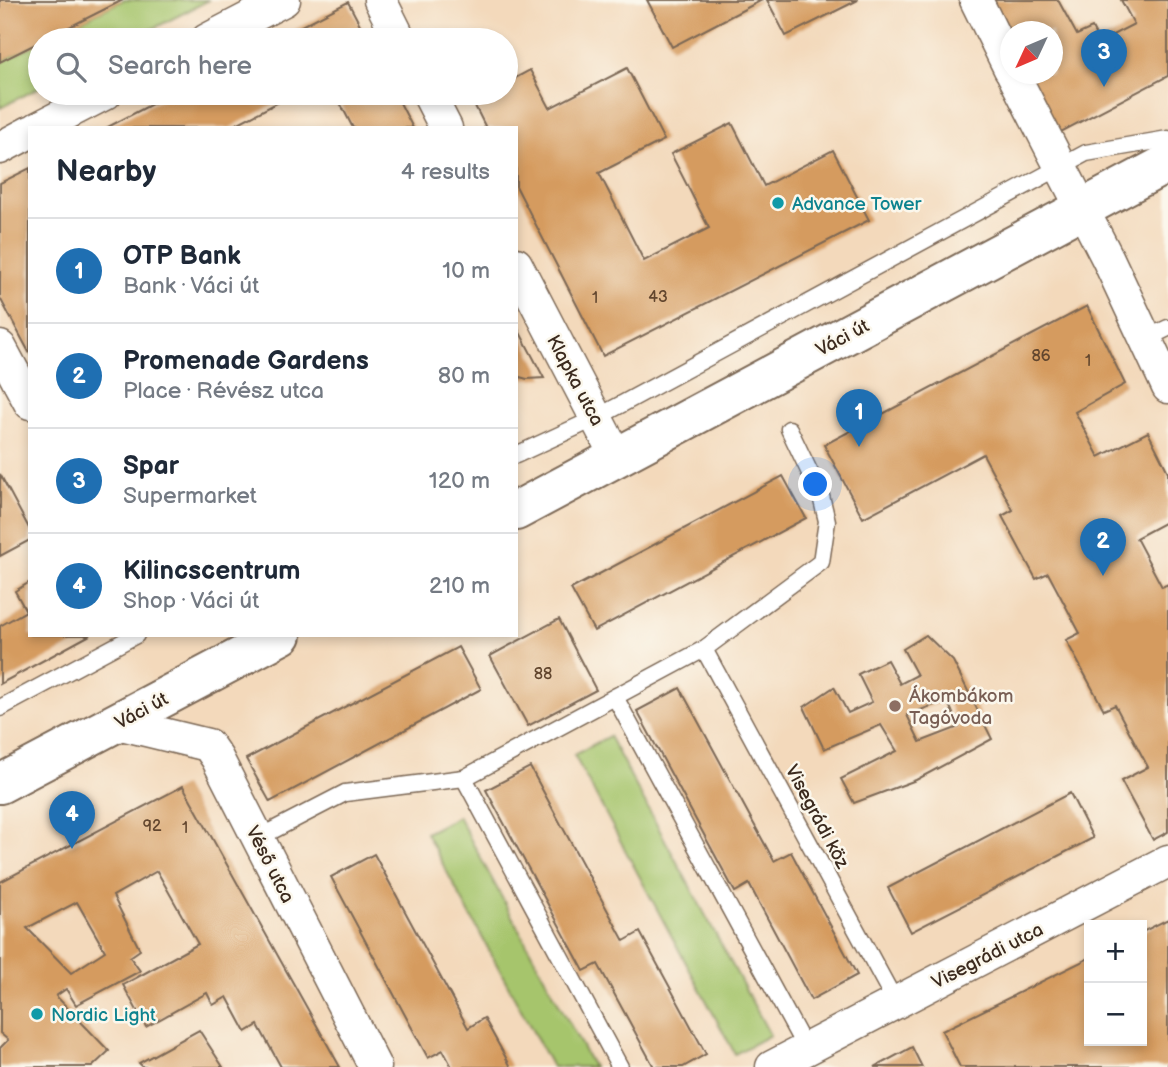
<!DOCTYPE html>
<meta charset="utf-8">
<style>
body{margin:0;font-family:"Balsamiq Sans",sans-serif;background:#f6f6f7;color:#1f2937}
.controls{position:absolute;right:21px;bottom:21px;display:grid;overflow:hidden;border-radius:0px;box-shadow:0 4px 10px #0003}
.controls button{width:63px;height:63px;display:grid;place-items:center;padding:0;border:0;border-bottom:2px solid #e0e1e3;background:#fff;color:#1f2937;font:35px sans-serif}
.compass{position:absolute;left:1000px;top:21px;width:63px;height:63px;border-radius:50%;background:#fff;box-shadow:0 4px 10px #0003;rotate:226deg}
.you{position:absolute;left:816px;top:485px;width:24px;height:24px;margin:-18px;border:5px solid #fff;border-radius:50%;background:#1a73e8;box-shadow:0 0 0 10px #1a73e833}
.badge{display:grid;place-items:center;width:46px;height:46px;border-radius:50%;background:#1f6fb2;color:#fff;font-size:23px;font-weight:700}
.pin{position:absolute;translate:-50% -58px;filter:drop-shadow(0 2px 4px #0008)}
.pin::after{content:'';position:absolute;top:37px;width:24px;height:21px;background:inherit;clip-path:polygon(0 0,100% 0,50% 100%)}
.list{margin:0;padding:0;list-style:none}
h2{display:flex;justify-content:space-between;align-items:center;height:91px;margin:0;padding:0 28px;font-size:30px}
h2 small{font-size:23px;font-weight:400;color:#747a83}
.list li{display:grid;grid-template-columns:46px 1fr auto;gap:21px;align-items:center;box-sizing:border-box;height:105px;padding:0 28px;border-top:2px solid #e0e1e3}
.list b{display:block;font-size:26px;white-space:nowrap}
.list p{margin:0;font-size:23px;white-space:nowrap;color:#747a83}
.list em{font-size:23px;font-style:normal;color:#747a83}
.icon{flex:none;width:38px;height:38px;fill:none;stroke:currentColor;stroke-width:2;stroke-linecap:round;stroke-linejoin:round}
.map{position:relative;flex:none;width:1168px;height:1067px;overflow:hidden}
.search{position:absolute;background:#fff;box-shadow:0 4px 10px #0003;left:28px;top:28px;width:490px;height:77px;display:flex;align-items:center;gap:18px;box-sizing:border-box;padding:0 24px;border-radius:38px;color:#747a83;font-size:26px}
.panel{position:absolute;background:#fff;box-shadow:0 4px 10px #0003;left:28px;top:126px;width:490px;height:511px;border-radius:0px}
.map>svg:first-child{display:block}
</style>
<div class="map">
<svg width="1168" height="1067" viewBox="0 0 1168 1067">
<rect width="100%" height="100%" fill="#fbf7ec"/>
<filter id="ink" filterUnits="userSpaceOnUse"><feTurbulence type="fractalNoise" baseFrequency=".0143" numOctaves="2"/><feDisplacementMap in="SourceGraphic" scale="14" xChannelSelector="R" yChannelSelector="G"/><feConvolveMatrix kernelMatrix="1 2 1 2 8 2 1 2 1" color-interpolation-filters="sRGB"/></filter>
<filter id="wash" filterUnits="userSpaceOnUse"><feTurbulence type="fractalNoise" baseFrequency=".00686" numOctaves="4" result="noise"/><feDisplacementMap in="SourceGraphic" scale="28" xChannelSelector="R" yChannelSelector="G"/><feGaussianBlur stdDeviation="1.57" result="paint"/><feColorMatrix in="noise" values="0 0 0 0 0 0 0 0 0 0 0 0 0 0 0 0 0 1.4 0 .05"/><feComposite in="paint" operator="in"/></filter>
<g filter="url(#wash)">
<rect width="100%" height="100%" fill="#f3d9bb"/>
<g fill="#a6c56c" stroke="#707845" stroke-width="2">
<path d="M123,0H209L131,40H43Z"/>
<path d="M40,42V87L0,108V62Z"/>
<path d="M609,736L770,1035L735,1054L574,755Z"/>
<path d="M458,816L593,1067H552L426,833Z"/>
</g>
<g id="blocks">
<g fill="#d59b5e" fill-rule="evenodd">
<path d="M0,0H123L0,62Z"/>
<path d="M647,0H762L672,47Z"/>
<path d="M767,0H858L786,36Z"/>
<path d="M991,0H1058L1077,35L1092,28L1099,42L1134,24L1121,0H1168V76L1059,133L1029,74H1052V32H1010V38Z"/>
<path d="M348,2L368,40H274Z"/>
<path d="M627,68L664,140L599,173L644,261L709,228L671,154L732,123L764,186L833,150L869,220L603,356L516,186V128H486L472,100L486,93H506V83L530,70L550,108Z"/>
<path d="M173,93H296L229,128H106Z"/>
<path d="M335,93H395L413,128H353Z"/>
<path d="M30,168V354L0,298V183Z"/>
<path d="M1087,306L1125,384L1075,412L1099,457L1148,432L1168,472V521L1136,538L1162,587L1168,584V832L1153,840L1121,781L1148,767L1115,705L1104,710L1066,640L1080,633L1048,573L1036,579L1002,516L1013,510L983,454L863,518L824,445Z"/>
<path d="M516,325L544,378L527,379L516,376Z"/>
<path d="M0,474L30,530V540L0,556Z"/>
<path d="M783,476L806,518L594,631L571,589Z"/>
<path d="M30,582V635H90L0,684V626L26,611L15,591Z"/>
<path d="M559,619L596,690L528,726L490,656Z"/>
<path d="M926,635L953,661L992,739L916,780L854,803L841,779L897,751L881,725L824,749L804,707L834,687L848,713L872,702L858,674L887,660L900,684L917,675L903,649ZM947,700L959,727L920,742L907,715Z"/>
<path d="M458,647L481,689L270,802L246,759Z"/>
<path d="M680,688L774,861L791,852L857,975L811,1000L749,884L735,892L637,711Z"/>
<path d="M530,767L624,941L640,932L706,1054L683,1067H654L598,964L584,971L486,790Z"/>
<path d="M183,786L340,1067H281L258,1025L246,1032L227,997L213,1005L207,993L146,1027L123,985L198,944L157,871L113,896L140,950L130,957L140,971L76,1005L66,989L56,996L109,1051L92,1067H0V1048L8,1040L0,1033V882ZM77,902L105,951L71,973L27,928Z"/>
<path d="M1070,793L1093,838L911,932L888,888Z"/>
<path d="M374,854L468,1028L484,1018L511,1067H452L443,1050L428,1058L331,877Z"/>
<path d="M1168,919V1067H960L942,1031L1089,958V1041H1142V932Z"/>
<path d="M199,1030L223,1067H143L139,1063Z"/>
<path d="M912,1047L922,1067H875Z"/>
</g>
</g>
</g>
<g filter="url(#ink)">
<use href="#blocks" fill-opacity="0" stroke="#7b6755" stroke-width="2"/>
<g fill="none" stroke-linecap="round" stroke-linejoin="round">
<defs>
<g id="lane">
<path d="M1145,339L1168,328"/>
<path d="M516,455L596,418L1086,153L1168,139"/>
<path d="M704,649L896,1003"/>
<path d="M615,697L806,1049"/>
<path d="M0,708L136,635"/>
<path d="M464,778L620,1067"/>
<path d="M258,838L345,793L464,778L704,649L821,562L827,521L821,496L789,429"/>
</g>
<g id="street">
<path d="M380,0L400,40"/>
<path d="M976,0L1010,69"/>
<path d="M207,40L284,0"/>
<path d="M1013,74L1108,259L1168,387"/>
<path d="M428,93L446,128"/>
<path d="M38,128L106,93"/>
<path d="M0,148L30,132"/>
<path d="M516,264L617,458"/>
<path d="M0,347L30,403"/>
<path d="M117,723L208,745L217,758L375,1067"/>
<path d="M772,1067L1168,861"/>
</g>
<g id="secondary">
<path d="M516,511L1168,163"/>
<path d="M0,784L282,635"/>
</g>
</defs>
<use href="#lane" stroke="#7b6755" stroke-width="19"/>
<use href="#street" stroke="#7b6755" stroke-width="35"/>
<use href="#secondary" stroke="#7b6755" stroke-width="42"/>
<use href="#lane" stroke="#fff" stroke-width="16"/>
<use href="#street" stroke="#fff" stroke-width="32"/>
<use href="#secondary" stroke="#fff" stroke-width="38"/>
</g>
</g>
<g fill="#0f9aa8" stroke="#fbf7ec" stroke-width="2.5">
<circle cx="778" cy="203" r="7"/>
<circle cx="37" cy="1014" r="7"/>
</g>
<circle fill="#8d6e63" stroke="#fbf7ec" stroke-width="2.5" cx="895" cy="706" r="7"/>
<g text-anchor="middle" stroke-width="5" stroke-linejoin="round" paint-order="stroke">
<g font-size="16" fill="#62462e">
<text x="658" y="302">43</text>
<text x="595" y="303">1</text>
<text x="1041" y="361">86</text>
<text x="1088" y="366">1</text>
<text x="543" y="679">88</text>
<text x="152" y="831">92</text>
<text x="185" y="833">1</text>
</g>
<g font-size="19" fill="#0d838f" stroke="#fbf7ec" text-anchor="start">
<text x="792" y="210">Advance Tower</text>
<text x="51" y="1021">Nordic Light</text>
</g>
<g font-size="19" fill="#3b2a1e" stroke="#fbf7ec">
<text transform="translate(842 337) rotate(-28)" y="7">Váci út</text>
<text transform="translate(576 380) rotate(62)" y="7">Klapka utca</text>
<text transform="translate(141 710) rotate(-28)" y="7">Váci út</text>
<text transform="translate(818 816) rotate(62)" y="7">Visegrádi köz</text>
<text transform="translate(271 864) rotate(63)" y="7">Véső utca</text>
<text transform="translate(987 955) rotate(-27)" y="7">Visegrádi utca</text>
</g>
<g font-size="19" fill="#785e54" stroke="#fbf7ec" text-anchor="start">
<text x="909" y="702">Ákombákom<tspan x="909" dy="22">Tagóvoda</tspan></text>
</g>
</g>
</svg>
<div class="controls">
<button>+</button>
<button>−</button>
</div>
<svg class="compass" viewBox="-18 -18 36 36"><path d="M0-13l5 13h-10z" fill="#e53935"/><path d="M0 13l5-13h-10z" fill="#747a83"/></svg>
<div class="you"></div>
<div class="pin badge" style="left:859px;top:447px">1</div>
<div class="pin badge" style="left:1103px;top:576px">2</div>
<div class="pin badge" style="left:1104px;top:87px">3</div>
<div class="pin badge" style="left:72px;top:849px">4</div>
<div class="search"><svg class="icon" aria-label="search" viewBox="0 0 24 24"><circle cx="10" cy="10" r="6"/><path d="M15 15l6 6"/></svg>Search here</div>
<section class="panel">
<h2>Nearby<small>4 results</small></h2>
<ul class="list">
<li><span class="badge">1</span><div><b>OTP Bank</b><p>Bank · Váci út</p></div><em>10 m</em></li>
<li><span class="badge">2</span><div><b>Promenade Gardens</b><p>Place · Révész utca</p></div><em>80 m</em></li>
<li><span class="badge">3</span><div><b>Spar</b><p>Supermarket</p></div><em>120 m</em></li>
<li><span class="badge">4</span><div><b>Kilincscentrum</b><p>Shop · Váci út</p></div><em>210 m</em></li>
</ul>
</section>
</div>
